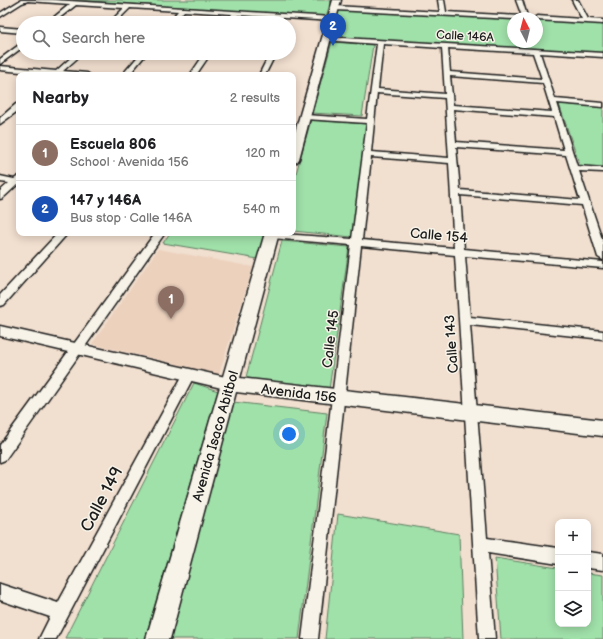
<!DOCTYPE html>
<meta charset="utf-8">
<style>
body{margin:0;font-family:"Balsamiq Sans",sans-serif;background:#f2f2f2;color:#202124}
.controls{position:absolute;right:12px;bottom:12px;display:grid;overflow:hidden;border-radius:8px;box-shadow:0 2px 10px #0003}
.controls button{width:36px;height:36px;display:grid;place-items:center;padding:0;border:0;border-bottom:1px solid #e0e0e0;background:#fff;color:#202124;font:20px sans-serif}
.compass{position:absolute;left:507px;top:12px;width:36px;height:36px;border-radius:50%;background:#fff;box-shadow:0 2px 10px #0003;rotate:353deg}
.you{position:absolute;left:289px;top:434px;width:14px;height:14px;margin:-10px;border:3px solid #fff;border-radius:50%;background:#1a73e8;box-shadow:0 0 0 6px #1a73e833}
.badge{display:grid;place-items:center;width:26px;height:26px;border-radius:50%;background:#1a73e8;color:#fff;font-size:13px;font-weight:700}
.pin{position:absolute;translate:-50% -33px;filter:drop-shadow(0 1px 2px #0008)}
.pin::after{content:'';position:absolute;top:21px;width:14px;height:12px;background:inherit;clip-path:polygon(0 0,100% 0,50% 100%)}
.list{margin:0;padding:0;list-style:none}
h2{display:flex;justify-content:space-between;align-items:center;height:52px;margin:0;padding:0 16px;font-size:17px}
h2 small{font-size:13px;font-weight:400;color:#757577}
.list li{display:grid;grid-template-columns:26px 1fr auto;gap:12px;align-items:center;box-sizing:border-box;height:56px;padding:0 16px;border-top:1px solid #e0e0e0}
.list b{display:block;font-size:15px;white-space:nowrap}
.list p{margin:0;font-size:13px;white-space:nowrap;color:#757577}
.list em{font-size:13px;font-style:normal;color:#757577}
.icon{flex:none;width:22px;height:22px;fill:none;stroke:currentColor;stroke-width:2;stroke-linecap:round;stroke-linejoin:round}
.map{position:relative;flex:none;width:603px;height:639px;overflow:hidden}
.search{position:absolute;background:#fff;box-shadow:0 2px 10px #0003;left:16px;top:16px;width:280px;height:44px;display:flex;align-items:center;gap:10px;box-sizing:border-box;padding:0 14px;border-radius:22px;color:#757577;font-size:15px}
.panel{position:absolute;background:#fff;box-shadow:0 2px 10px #0003;left:16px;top:72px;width:280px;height:164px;border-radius:8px}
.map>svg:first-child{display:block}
</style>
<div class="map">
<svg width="603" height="639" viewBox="0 0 603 639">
<rect width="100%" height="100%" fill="#f1dfcf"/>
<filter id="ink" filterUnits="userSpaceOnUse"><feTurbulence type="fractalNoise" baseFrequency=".025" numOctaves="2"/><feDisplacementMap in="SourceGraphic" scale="8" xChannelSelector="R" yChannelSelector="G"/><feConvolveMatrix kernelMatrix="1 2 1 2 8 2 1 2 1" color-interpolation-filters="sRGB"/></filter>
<g filter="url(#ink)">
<path fill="#ecd1bd" d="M158,249L253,267L219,374L92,344Z"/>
<g fill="#a0e0a9" stroke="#5e7e62">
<path d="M73,0H331L326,17Z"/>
<path d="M338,9L513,19V42H537V20L603,23V54L332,38Z"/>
<path d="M332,42L373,45L362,116L312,113Z"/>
<path d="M559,104L603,107V168L580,166Z"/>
<path d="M311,120L368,124L352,237L293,231V184Z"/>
<path d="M170,233H265L258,259L163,243Z"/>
<path d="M282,241L349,247L329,390L245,381Z"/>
<path d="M194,383L218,391L145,639L65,638Z"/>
<path d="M233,402L327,413L299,639H170Z"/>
<path d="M338,514L459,534L463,639H325Z"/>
<path d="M495,558L558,568V624H588V573L603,575V639H501Z"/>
</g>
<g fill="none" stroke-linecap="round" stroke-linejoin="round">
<defs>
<g id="minor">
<path d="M21,0H53L332,17L335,19L332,21L238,15L232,23H226L232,14L184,11L174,23H168L178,11L130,8L115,23H109L124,8L76,5L53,23H47L70,4L28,1L22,3L0,17V13Z"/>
<path d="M438,0H444L446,12L522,16L516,0H522L527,16L531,18L513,19L335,10L332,8L335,6L440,12Z"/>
<path d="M572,0H578L588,19L603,20V24L537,20V18H534L537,16L582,19Z"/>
<path d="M0,27L23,29V33L0,31Z"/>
<path d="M326,37L603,53V57L540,53L555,99L603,103V107L557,103L577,166L603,168V172L579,171L603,242V260L598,257L582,205L460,195L464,249L603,262V268L465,256L470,317L603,331V339L470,325L487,538L558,548V564L488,553L495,639H479L455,255L361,246L318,639H302L351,245L272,238L267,235L269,233L352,239L367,123L305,119L301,117L305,115L367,119L377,44L324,40L323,39ZM383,44L442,48L445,94L378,89ZM448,48L533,53L542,79L450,72ZM450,76L543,83L552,112L453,105ZM377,93L445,98L449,158L371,152ZM453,109L554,117L564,150L456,142ZM456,147L566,155L580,200L460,190ZM371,157L449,163L454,248L362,240Z"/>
<path d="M23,42V47L0,64V59Z"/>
<path d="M76,53H83L63,71L87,73L90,75H52L0,70V66L56,71Z"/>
<path d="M141,53H147L129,75H122Z"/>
<path d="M205,53H211L196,75H190Z"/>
<path d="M270,53H276L265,75H259Z"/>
<path d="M16,104H19V110L0,124V118Z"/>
<path d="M0,176L14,179L19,176V186L17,185L3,198L0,199V191L9,183L0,182Z"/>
<path d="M58,233H68L4,305L0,306V295Z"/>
<path d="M155,233H165L5,460L0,462V445Z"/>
<path d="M188,371L192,373L194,376L56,639H39L50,617L0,600V584L58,603L184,373Z"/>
<path d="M588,552L603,554V570L588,568Z"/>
</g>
<path id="tertiary" d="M0,326L230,378L235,380L238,384L235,388L230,390L0,336Z"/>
<g id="secondary">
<path d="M333,0H341L299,159L297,162L293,163V139Z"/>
<path d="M265,233H279L240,378L603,420V436L236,392L170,639H146Z"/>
</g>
</defs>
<use href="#minor" stroke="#1c1c1c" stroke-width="3"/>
<use href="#tertiary" stroke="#1c1c1c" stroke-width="3"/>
<use href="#secondary" stroke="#1c1c1c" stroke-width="3"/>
<use href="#minor" fill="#f7f3e8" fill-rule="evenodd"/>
<use href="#tertiary" fill="#f7f3e8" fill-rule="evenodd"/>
<use href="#secondary" fill="#f7f3e8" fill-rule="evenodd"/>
</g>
</g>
<g text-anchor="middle" stroke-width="3" stroke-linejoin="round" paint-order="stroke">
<g font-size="12" fill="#1c1c1c" stroke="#f7f3e8">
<text transform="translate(465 36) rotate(3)" y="4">Calle 146A</text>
</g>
<g font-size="14" fill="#1c1c1c" stroke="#f7f3e8">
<text transform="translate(439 235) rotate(5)" y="5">Calle 154</text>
<text transform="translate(330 339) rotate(-83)" y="5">Calle 145</text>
<text transform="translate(451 344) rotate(-94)" y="5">Calle 143</text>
<text transform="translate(299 393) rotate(7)" y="5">Avenida 156</text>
<text transform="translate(215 436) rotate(-74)" y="5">Avenida Isaco Abitbol</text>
</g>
<g font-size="17" fill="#1c1c1c" stroke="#f7f3e8">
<text transform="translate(101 499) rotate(-62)" y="6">Calle 149</text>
</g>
</g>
</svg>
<div class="controls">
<button>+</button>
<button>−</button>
<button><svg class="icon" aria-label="layers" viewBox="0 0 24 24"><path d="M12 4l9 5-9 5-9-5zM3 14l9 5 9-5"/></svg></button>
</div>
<svg class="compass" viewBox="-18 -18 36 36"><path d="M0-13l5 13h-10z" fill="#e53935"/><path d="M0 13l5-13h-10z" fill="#757577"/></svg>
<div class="you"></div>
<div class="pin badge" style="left:171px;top:319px;background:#8d6e63">1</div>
<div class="pin badge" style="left:333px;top:46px;background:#1a4fb4">2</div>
<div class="search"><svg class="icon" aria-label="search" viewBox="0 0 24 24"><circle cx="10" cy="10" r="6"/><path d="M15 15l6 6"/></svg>Search here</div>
<section class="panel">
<h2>Nearby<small>2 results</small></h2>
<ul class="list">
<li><span class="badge" style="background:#8d6e63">1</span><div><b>Escuela 806</b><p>School · Avenida 156</p></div><em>120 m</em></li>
<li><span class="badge" style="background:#1a4fb4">2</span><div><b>147 y 146A</b><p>Bus stop · Calle 146A</p></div><em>540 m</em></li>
</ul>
</section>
</div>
